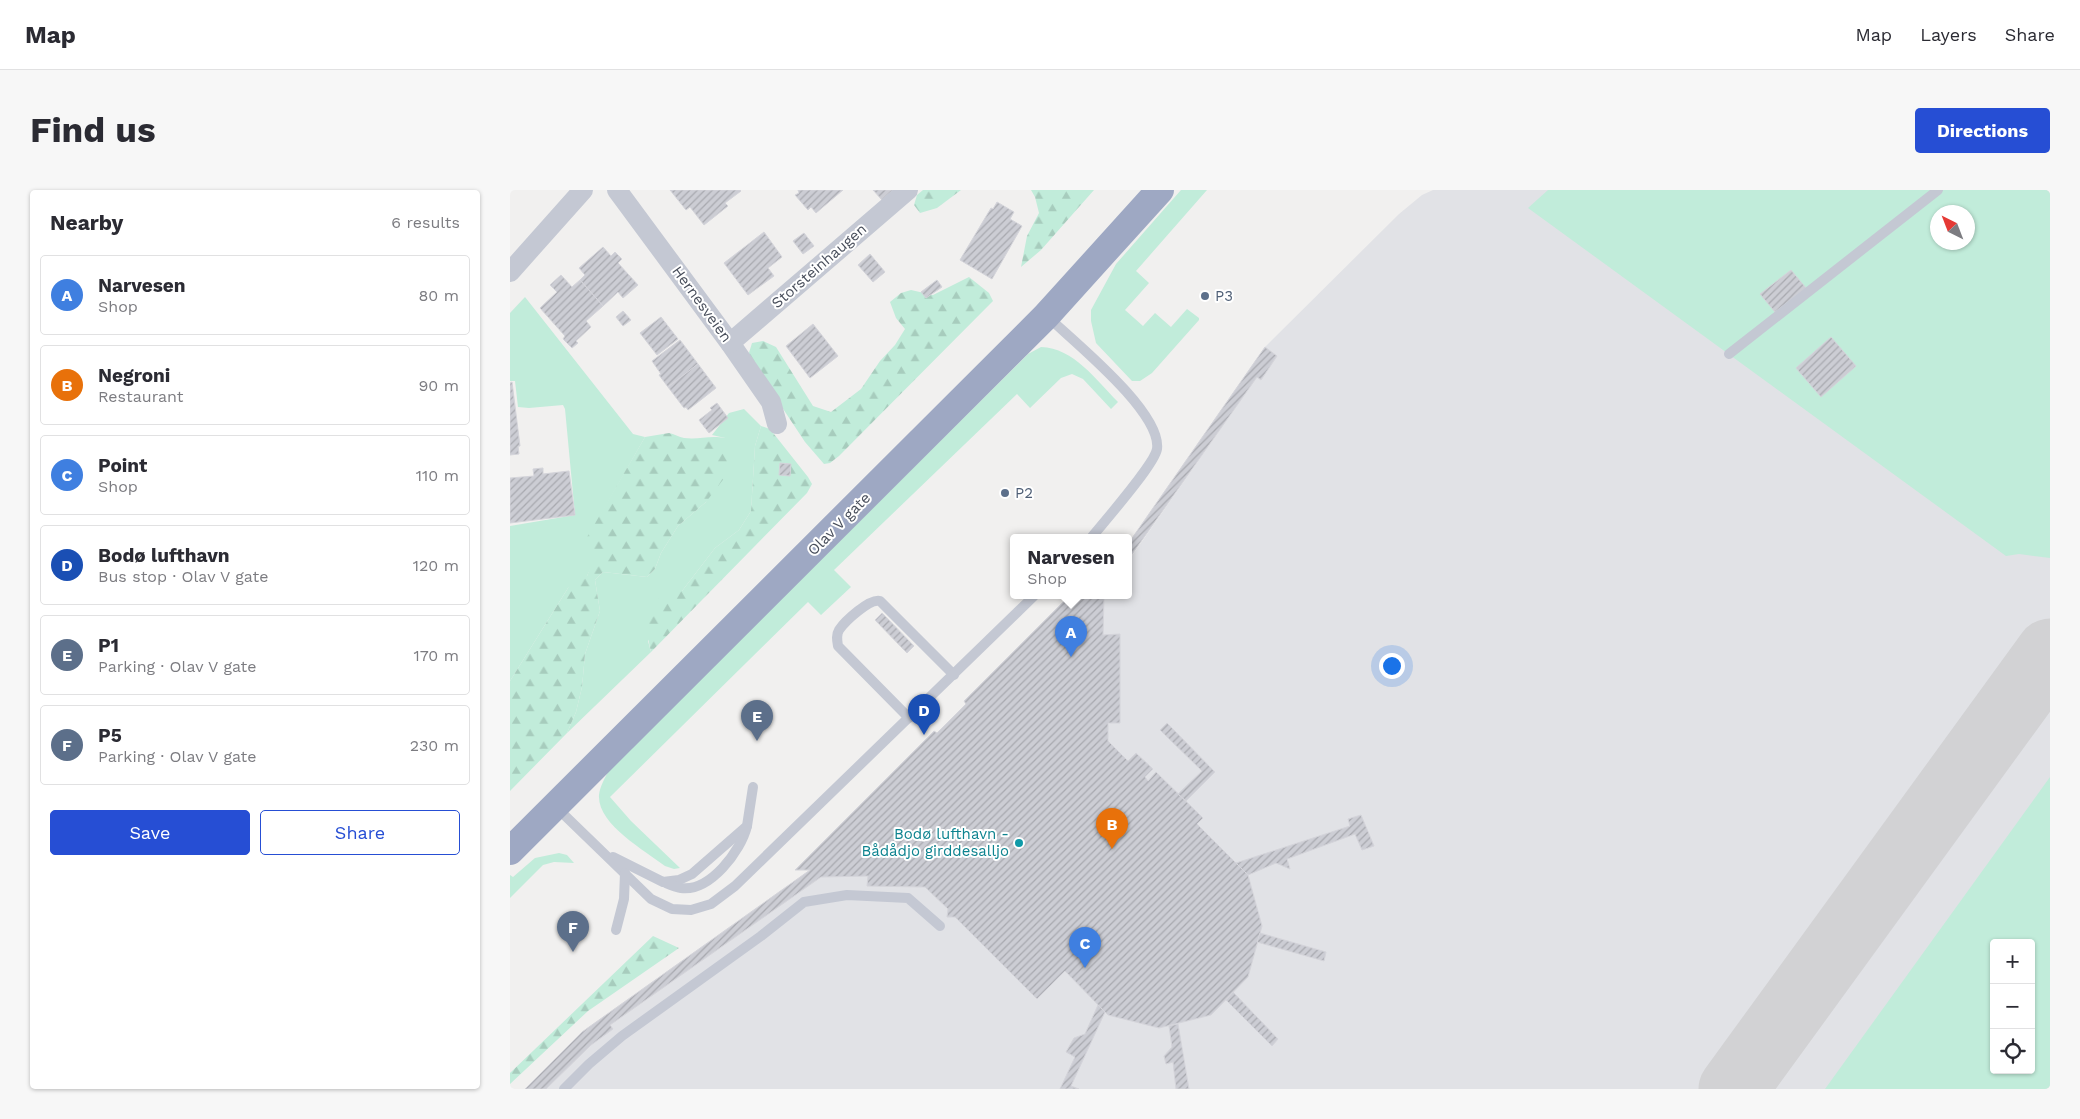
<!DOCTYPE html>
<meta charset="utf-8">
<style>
body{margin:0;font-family:"Work Sans",sans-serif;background:#f7f7f7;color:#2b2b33}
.controls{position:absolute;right:15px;bottom:15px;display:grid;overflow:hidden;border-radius:5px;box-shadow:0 1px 4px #0004}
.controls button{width:45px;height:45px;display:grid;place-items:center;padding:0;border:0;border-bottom:1px solid #e1e1e2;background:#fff;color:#2b2b33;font:25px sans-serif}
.compass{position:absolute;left:1420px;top:15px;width:45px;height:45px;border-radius:50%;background:#fff;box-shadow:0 1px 4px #0004;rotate:318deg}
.you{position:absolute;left:881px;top:475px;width:18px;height:18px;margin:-12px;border:4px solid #fff;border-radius:50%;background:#1a73e8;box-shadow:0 0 0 8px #1a73e833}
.badge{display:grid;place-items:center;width:32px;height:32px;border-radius:50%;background:#264ed4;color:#fff;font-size:16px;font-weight:700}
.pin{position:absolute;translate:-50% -41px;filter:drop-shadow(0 1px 2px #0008)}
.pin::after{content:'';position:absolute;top:26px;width:18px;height:15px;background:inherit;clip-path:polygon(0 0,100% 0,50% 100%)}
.popup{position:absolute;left:500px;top:344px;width:122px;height:65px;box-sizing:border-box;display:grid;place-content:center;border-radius:5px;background:#fff;filter:drop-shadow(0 1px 4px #0005);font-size:16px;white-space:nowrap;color:#7c7c81}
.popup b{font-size:19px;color:#2b2b33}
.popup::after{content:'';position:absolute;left:50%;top:100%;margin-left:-10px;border:10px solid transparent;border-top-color:#fff}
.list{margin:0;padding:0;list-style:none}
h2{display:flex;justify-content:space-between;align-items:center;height:65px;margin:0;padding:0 20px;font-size:21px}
h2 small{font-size:16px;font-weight:400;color:#7c7c81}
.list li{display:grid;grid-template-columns:32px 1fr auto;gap:15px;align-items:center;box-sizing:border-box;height:80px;margin:0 10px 10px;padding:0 10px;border:1px solid #e1e1e2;border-radius:5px}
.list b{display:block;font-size:19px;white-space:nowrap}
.list p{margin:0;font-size:16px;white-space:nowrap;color:#7c7c81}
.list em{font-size:16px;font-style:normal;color:#7c7c81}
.actions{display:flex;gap:10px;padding:15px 20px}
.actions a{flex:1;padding:11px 0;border:1px solid #264ed4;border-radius:5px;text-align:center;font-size:18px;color:#264ed4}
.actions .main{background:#264ed4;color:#fff}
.icon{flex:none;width:28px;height:28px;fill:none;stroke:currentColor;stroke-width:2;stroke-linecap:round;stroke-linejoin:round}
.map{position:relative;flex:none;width:1540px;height:899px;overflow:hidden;border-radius:5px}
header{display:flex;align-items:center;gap:30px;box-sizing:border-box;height:70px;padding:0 25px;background:#fff;border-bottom:1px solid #e1e1e2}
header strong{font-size:24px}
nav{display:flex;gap:28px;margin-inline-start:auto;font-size:18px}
.intro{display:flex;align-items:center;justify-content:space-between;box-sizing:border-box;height:120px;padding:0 30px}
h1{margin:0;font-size:35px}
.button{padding:12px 22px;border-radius:5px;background:#264ed4;color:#fff;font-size:18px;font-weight:700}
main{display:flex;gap:30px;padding:0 30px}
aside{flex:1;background:#fff;border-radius:5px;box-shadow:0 1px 4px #0004}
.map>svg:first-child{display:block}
</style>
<header>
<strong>Map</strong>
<nav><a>Map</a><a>Layers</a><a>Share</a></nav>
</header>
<div class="intro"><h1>Find us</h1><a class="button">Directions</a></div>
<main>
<aside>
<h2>Nearby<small>6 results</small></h2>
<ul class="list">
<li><span class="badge" style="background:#3f7fe0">A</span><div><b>Narvesen</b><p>Shop</p></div><em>80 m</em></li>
<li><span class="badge" style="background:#e8710a">B</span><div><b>Negroni</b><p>Restaurant</p></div><em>90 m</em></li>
<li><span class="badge" style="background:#3f7fe0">C</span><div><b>Point</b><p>Shop</p></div><em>110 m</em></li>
<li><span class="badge" style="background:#1a4fb4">D</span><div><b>Bodø lufthavn</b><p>Bus stop · Olav V gate</p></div><em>120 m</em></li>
<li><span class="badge" style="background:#5c6f8a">E</span><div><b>P1</b><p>Parking · Olav V gate</p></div><em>170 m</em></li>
<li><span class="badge" style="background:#5c6f8a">F</span><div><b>P5</b><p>Parking · Olav V gate</p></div><em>230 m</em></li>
</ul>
<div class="actions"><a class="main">Save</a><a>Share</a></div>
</aside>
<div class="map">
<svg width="1540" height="899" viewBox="0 0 1540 899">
<defs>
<pattern id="forest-firs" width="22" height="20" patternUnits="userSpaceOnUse" patternTransform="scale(1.25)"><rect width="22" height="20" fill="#c1ecda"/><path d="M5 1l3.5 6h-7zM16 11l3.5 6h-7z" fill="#a7ccbd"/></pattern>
<pattern id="building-hatch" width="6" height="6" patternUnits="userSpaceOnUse" patternTransform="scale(1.25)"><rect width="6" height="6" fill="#cccdd4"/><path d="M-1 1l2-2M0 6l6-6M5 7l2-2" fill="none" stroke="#a8a9af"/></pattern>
</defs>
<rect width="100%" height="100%" fill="#f1f0ef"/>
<path fill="#e1e2e6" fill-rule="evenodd" d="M923,0H1540V899H36L81,855L103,839L100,835L311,687L358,686V696L415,697L438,719L437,727H445L527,809L555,781L598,825L649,838L701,825L738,787L752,736L738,685L687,634L692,628L647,583L638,591L635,587L642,579L626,563L618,571L598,551V533H610V445H593L592,407L618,406L619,370L747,187L751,190L767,166L755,157L889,24L912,5ZM1428,22H1458V52H1428ZM1484,753H1521V880H1484Z"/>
<g fill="#c1ecda" fill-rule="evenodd">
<path d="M671,0H697L626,81L639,93L615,120L633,136L645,123L661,137L677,119L689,128V130L642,183L630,191H622L586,153L581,131V120L606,74Z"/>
<path d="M1038,0H1540V368L1509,364L1496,366L1018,18ZM1428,22H1458V52H1428Z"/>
<path d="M15,107L123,244L135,247L74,354L83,373L77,386L58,398L0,491V336L65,325L55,219L53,215L19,218L8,217L5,191H0V123Z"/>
<path d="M531,157C564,158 586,190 608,212L601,219L573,189L562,184L551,188L520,218L507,204L324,380L341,397L311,425L298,412L100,607L121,631L170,678L164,679L155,676C134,660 87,634 89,605C90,596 95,588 99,580L518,164Z"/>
<path d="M234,219L251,236L245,256L241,321L229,340L205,358L172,401L138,451L141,462L57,543L66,522L72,497L75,464L90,421L85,390L93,382L137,387L145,379L151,363L168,336L196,312L215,248L202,245L219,223Z"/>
<path d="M1540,587V899H1315ZM1484,753H1521V880H1484Z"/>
<path d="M49,663L57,665L64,673L44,672L33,675L0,708V685L3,687L25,668Z"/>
</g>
<g fill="url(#forest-firs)">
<path d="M413,0H451L427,18L410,23L404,15L407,5Z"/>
<path d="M521,0H584L531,60L511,77L517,46L529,23L525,7Z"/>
<path d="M459,87L479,103L483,111L329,266L320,273L314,274L295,252L238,166L242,153L253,151L266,157L303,216L321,222L351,199L370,171L385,155L395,139L386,128L380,112L391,103L401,100L423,105Z"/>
<path d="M251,236L260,239L298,287L302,294L297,303L141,462C135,438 137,424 152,404L172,401L205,358L229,340L241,321L245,256Z"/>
<path d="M159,243C164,244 169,247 174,248C189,250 199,245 215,248L220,259L222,278L196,312L168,336L151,363L145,379L137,387L93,382L85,390L90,421L75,464L72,497L66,522L57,543L0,601V491L58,398L67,387L77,386L82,373L73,354L135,247Z"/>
<path d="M143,746L169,758L78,821L0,894V883Z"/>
</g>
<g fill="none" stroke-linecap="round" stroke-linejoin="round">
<path stroke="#d2d2d4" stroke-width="69" d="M1223,899L1540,463"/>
</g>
<g fill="url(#building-hatch)" stroke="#d4d4da">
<path d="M160,0H230L231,1L215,13L218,16L194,35L180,17L176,20Z"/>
<path d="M288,0H333L306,23L301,17L298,20L285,5L289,3Z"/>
<path d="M363,0H383L372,10Z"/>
<path d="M487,12L504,22L500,29L512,36L482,89L450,70L481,18L483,19Z"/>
<path d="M254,42L272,67L258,78L264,86L238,105L214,73Z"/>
<path d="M294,43L304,56L293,64L283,51Z"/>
<path d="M93,57L101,66L105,62L112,69L108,73L128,95L113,108L108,102L93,116L70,90L75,85L69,78Z"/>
<path d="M360,64L375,82L363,92L348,75Z"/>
<path d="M1281,80L1296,98L1265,122L1250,104Z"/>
<path d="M51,85L62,97L70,90L93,116L76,131L81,137L66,151L68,153L62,158L53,149L55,146L30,118L47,102L40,95Z"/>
<path d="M427,90L432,97L416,108L411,102Z"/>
<path d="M113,121L121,130L113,136L106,127Z"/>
<path d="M151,127L168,149L147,165L130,143Z"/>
<path d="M303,134L328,166L300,188L276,156Z"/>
<path d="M1321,147L1346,176L1311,207L1286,178Z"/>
<path d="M170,150L188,174L158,197L149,185L151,184L142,171Z"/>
<path d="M755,157L767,166L751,190L747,187L618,370V354Z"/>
<path d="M188,174L206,198L178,220L176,217L174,218L158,197Z"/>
<path d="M2,192L10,256H8L9,264L0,265V193Z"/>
<path d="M207,213L218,228L199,243L189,230L202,220L200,218Z"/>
<path d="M270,273L281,274L280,286L269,285Z"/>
<path d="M33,278V284L59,281L65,325L0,333V288L24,286L23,279Z"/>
<path d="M559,406H594L593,445L610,444V533H598V551L618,571L626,563L643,579L635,587L638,591L646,582L693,628L687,634L738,685L752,736L738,787L701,825L649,838L598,825L555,781L527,809L445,727H437L438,719L415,697L357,696L358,686L311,687L100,835L103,839L81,855L36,899H15L72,842L300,680H285L424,541L427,543L456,514L454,511Z"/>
<path d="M372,423L404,456L397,463L365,430Z"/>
<path d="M657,533L705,582L676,611L668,604L692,581L650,540Z"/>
<path d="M851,625L864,656L852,660L845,644L777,669L780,679L766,673L738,685L726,673L840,636L838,629Z"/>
<path d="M750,743L816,762L814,771L747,752Z"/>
<path d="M723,802L768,849L762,856L716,810Z"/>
<path d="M588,815L595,822L561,896L569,899H550L565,867L556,862L564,848L575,844Z"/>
<path d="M668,834L679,899H666L663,872L656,874L654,866L662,857L659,836Z"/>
</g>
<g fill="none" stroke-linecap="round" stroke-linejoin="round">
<g stroke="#c4c8d3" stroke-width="10">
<path d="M537,126C563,151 652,222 647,259C645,274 593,333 581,348"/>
<path d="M1219,164L1428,0"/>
<path d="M399,528L328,456C327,450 326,445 329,440C335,431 360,408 370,411L444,485"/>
<path d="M46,617L141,709L162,719L181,720L201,714L225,696L524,406"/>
<path d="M103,667L153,692L169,690L182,684L237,636L243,597"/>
<path d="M156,693C161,695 166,697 171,698C200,702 231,661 237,636"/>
<path d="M106,740L114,709L115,683"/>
<path d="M54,899L79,874L112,846L251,746L294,712L337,705L398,708L430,736"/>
</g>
<g stroke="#c4c8d3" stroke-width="20">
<path d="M107,0L220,153L261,212L267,234"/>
<path d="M0,82L73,0"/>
<path d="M220,153L398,0"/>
</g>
<path stroke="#9ea8c3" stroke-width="28" d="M0,661L536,126L650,0"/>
</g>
<g fill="#5c6f8a" stroke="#fff" stroke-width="2">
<circle cx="695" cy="106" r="5"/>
<circle cx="495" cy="303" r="5"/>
</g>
<circle fill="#0f9aa8" stroke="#fff" stroke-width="2" cx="509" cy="653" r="5"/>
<g text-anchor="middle" stroke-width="4" stroke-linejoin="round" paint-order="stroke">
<g font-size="15" fill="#484e5b" stroke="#fff">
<text transform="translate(309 76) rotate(-41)" y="5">Storsteinhaugen</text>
<text transform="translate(192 114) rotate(54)" y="5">Hernesveien</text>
<text transform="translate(329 334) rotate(-45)" y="5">Olav V gate</text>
</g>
<g font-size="15" fill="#4e5e75" stroke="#fff" text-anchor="start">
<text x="705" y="111">P3</text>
<text x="505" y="308">P2</text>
</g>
<g font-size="15" fill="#0d838f" stroke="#fff" text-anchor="end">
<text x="499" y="649">Bodø lufthavn -<tspan x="499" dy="17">Bådådjo girddesalljo</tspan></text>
</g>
</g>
</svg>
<div class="controls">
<button>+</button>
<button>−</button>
<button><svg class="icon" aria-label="locate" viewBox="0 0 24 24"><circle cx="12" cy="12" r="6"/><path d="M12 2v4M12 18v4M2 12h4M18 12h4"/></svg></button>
</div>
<svg class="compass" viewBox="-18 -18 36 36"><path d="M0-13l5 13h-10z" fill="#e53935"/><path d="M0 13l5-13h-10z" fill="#7c7c81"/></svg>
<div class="you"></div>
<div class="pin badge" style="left:561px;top:467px;background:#3f7fe0">A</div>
<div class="popup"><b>Narvesen</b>Shop</div>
<div class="pin badge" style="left:602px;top:659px;background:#e8710a">B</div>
<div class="pin badge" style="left:575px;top:778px;background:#3f7fe0">C</div>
<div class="pin badge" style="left:414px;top:545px;background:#1a4fb4">D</div>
<div class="pin badge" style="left:247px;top:551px;background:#5c6f8a">E</div>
<div class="pin badge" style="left:63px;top:762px;background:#5c6f8a">F</div>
</div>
</main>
